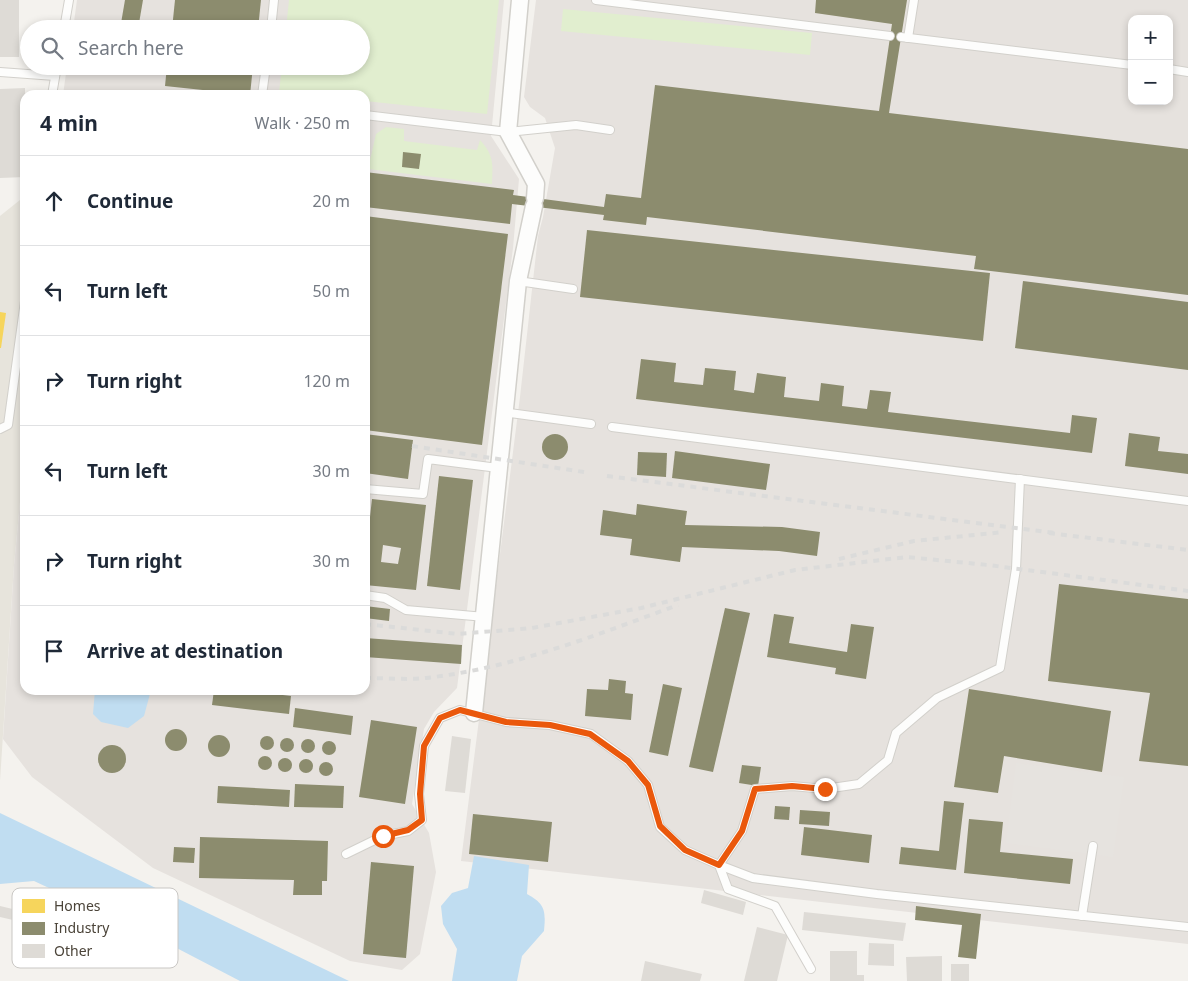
<!DOCTYPE html>
<meta charset="utf-8">
<style>
body{margin:0;font-family:"Noto Sans",sans-serif;background:#f2f2f3;color:#1f2937}
.controls{position:absolute;right:15px;top:15px;display:grid;overflow:hidden;border-radius:10px;box-shadow:0 2px 8px #0003}
.controls button{width:45px;height:45px;display:grid;place-items:center;padding:0;border:0;border-bottom:1px solid #e0e1e3;background:#fff;color:#1f2937;font:25px sans-serif}
.stop{position:absolute;width:15px;height:15px;margin:-11px;border:4px solid #ea580c;border-radius:50%;background:#fff}
.stop.end{background:#ea580c;border-color:#fff;box-shadow:0 1px 5px #0008}
.list{margin:0;padding:0;list-style:none}
h2{display:flex;justify-content:space-between;align-items:center;height:65px;margin:0;padding:0 20px;font-size:21px}
h2 small{font-size:16px;font-weight:400;color:#747a83}
.list li{display:grid;grid-template-columns:32px 1fr auto;gap:15px;align-items:center;box-sizing:border-box;height:90px;padding:0 20px;border-top:1px solid #e0e1e3}
.list b{display:block;font-size:19px;white-space:nowrap}
.list em{font-size:16px;font-style:normal;color:#747a83}
.icon{flex:none;width:28px;height:28px;fill:none;stroke:currentColor;stroke-width:2;stroke-linecap:round;stroke-linejoin:round}
.map{position:relative;flex:none;width:1188px;height:981px;overflow:hidden}
.search{position:absolute;background:#fff;box-shadow:0 2px 8px #0003;left:20px;top:20px;width:350px;height:55px;display:flex;align-items:center;gap:12px;box-sizing:border-box;padding:0 18px;border-radius:28px;color:#747a83;font-size:19px}
.panel{position:absolute;background:#fff;box-shadow:0 2px 8px #0003;left:20px;top:90px;width:350px;height:605px;border-radius:15px}
.map>svg:first-child{display:block}
</style>
<div class="map">
<svg width="1188" height="981" viewBox="0 0 1188 981">
<rect width="100%" height="100%" fill="#f4f2ee"/>
<path fill="#e7e4dc" d="M25,196V450L14,565L0,781V216Z"/>
<g fill="#e6e2de" fill-rule="evenodd">
<path d="M77,0H504L491,136L519,179L513,248L457,688L434,712L424,729L412,804L429,833L436,872L420,954L402,970L350,961L153,868L32,777L3,739L14,565L25,450V690H365V95H63L67,66H361V29H73Z"/>
<path d="M536,0H1188V944L461,861L520,397L538,236L543,217L555,148L545,118L530,107L524,97ZM1132,19H1169V101H1132Z"/>
</g>
<g fill="#e1eecf">
<path d="M289,0H499L487,114L365,101V95H307L279,92L282,66H361V29H286Z"/>
<path d="M563,9L812,33L810,55L561,31Z"/>
<path d="M386,127L404,129V141L477,150L480,140C494,155 493,165 492,184L368,169L376,134Z"/>
</g>
<path fill="#e6e3df" d="M1016,763L1124,777L1113,857L1006,843Z"/>
<g fill="#c0ddf1">
<path d="M95,690H151L144,716L128,728L101,722L93,714Z"/>
<path d="M0,813L349,981H240L167,943L34,881L0,884Z"/>
<path d="M474,856L529,865L527,894C545,904 546,910 544,931L522,956L517,981H452L457,949L443,924L441,906L452,893L468,888Z"/>
</g>
<path fill="#f6d55c" d="M0,312L6,313L1,348H0Z"/>
<g fill="#8c8c6e" fill-rule="evenodd">
<path d="M125,0H143L138,29H120Z"/>
<path d="M175,0H261L258,29H172Z"/>
<path d="M816,0H907L889,113L1188,149V295L974,269L976,256L647,217L646,225L603,220L604,215L512,204L510,224L365,207V172L514,190L513,195L604,207L606,194L641,198L655,85L879,111L892,24L815,13Z"/>
<path d="M152,21L170,23L169,29H151Z"/>
<path d="M167,66H253L250,95L165,86Z"/>
<path d="M403,152L421,154L419,169L402,167Z"/>
<path d="M365,216L508,234L482,445L365,430Z"/>
<path d="M587,230L990,273L983,341L580,297Z"/>
<path d="M1023,281L1188,302V370L1015,348Z"/>
<path d="M641,359L676,363L674,382L703,385L705,368L736,371L734,390L754,393L757,373L786,377L784,397L819,401L821,383L844,386L842,406L867,409L870,390L891,392L888,412L1070,433L1072,415L1097,418L1092,453L636,399Z"/>
<path d="M1129,433L1160,437L1158,451L1188,454V474L1125,466Z"/>
<path d="M365,434L413,440L408,479L365,473Z"/>
<circle cx="555" cy="447" r="13"/>
<path d="M675,451L770,464L766,490L672,478Z"/>
<path d="M638,452L667,453L666,477L637,475Z"/>
<path d="M439,476L473,480L460,590L427,586Z"/>
<path d="M372,499L426,505L416,590L365,585V562ZM383,545L401,548L398,564L381,562Z"/>
<path d="M637,504L687,511L685,525L782,527L820,532L817,556L779,551L682,547L680,562L630,555L632,539L600,535L603,510L636,515Z"/>
<path d="M1059,584L1188,599V766L1139,761L1150,693L1048,681Z"/>
<path d="M365,606L390,609L389,621L365,618Z"/>
<path d="M725,608L750,613L713,772L689,767Z"/>
<path d="M774,614L794,617L789,643L847,652L851,624L874,627L866,679L835,674L836,668L767,657Z"/>
<path d="M365,638L462,645L461,664L365,657Z"/>
<path d="M609,679L626,681L625,693L633,694L631,720L585,716L587,689L608,690Z"/>
<path d="M663,684L682,688L668,756L649,752Z"/>
<path d="M969,689L1111,711L1102,772L1004,756L998,793L954,787Z"/>
<path d="M214,690H242L291,696L289,714L212,705Z"/>
<path d="M295,708L353,716L351,735L293,727Z"/>
<path d="M371,720L417,727L405,804L359,797Z"/>
<circle cx="176" cy="740" r="11"/>
<circle cx="219" cy="746" r="11"/>
<circle cx="267" cy="743" r="7"/>
<circle cx="287" cy="745" r="7"/>
<circle cx="308" cy="746" r="7"/>
<circle cx="329" cy="748" r="7"/>
<circle cx="112" cy="759" r="14"/>
<circle cx="265" cy="763" r="7"/>
<circle cx="285" cy="765" r="7"/>
<circle cx="306" cy="766" r="7"/>
<circle cx="326" cy="769" r="7"/>
<path d="M742,765L761,767L758,786L739,783Z"/>
<path d="M295,784L344,786L343,808L294,807Z"/>
<path d="M218,786L290,790L289,807L217,803Z"/>
<path d="M944,801L964,803L956,870L899,864L901,847L939,851Z"/>
<path d="M775,806L790,807L789,820L774,819Z"/>
<path d="M800,810L830,812L829,826L799,824Z"/>
<path d="M473,814L552,822L548,862L469,854Z"/>
<path d="M969,819L1003,822L1000,852L1073,859L1070,884L964,873Z"/>
<path d="M804,827L872,835L869,863L801,855Z"/>
<path d="M200,837L328,841L327,881H322V895H293L294,880L199,878Z"/>
<path d="M174,847L195,848L194,863L173,862Z"/>
<path d="M371,862L414,866L406,958L363,954Z"/>
<path d="M916,906L981,914L976,959L958,957L962,925L915,920Z"/>
</g>
<g fill="#dedbd6">
<rect x="0" y="0" width="19" height="57"/>
<path d="M25,88V177L0,178V89Z"/>
<path d="M452,736L471,739L465,793L445,791Z"/>
<path d="M704,890L746,902L743,915L701,903Z"/>
<path d="M0,906L42,916L38,932L25,929L26,923L0,917Z"/>
<path d="M804,912L906,923L903,941L802,930Z"/>
<path d="M757,927L788,935L777,981H744Z"/>
<path d="M869,943L894,944V966L868,965Z"/>
<path d="M830,951H857V975H864V981H830Z"/>
<path d="M942,956V981H907L906,957Z"/>
<path d="M645,961L702,974L700,981H641Z"/>
<rect x="951" y="964" width="18" height="17"/>
</g>
<g fill="none" stroke-linecap="round" stroke-linejoin="round">
<defs>
<g id="lane">
<path d="M596,0L890,36"/>
<path d="M64,29L69,0"/>
<path d="M271,29L274,0"/>
<path d="M901,37L1132,65"/>
<path d="M908,38L914,0"/>
<path d="M1169,69L1188,72"/>
<path d="M0,72L55,76"/>
<path d="M52,95L57,66"/>
<path d="M262,95L266,66"/>
<path d="M365,115L508,132L576,125L610,130"/>
<path d="M518,281L573,289"/>
<path d="M503,412L591,424"/>
<path d="M612,427L1188,501"/>
<path d="M0,429L8,425L25,301"/>
<path d="M1020,479L1016,569L1000,668L937,698L896,733L888,760L859,784L825,789L792,786L755,789L742,831L719,865L753,878L877,894L1188,927"/>
<path d="M365,489L423,494L428,459L498,468"/>
<path d="M365,595L385,598L406,610L485,617"/>
<path d="M346,854L383,836L408,831L422,820L419,794L424,746L440,718L460,710L506,722L550,725L591,734L628,761L648,785L660,827L685,850L719,865L728,889L775,906L811,969"/>
<path d="M1082,916L1093,846"/>
</g>
<g id="street">
<path d="M520,0L508,132L536,184L535,198"/>
<path d="M474,713L518,281L534,206"/>
</g>
</defs>
<use href="#lane" stroke="#d2d0cb" stroke-width="10"/>
<use href="#street" stroke="#d2d0cb" stroke-width="19"/>
<use href="#lane" stroke="#fdfdfc" stroke-width="8"/>
<use href="#street" stroke="#fdfdfc" stroke-width="16"/>
<g stroke="#dbdbda" stroke-width="4" stroke-dasharray="6 6" stroke-linecap="butt">
<path d="M412,446L584,472"/>
<path d="M607,476L1055,533"/>
<path d="M1049,533L1188,550"/>
<path d="M839,559L914,541L1004,532"/>
<path d="M365,624L458,634L532,628L641,608L795,570L907,557L988,565L1188,591"/>
<path d="M365,678C385,678 406,680 426,678C514,668 596,635 678,605"/>
</g>
</g>
<g fill="none" stroke-linecap="round" stroke-linejoin="round">
<path stroke="#ea580c" stroke-width="6" d="M383,836L408,830L422,820L420,794L424,746L440,718L460,710L506,722L550,725L590,734L628,761L648,785L660,826L685,850L719,865L742,831L755,789L792,786L825,789"/>
</g>
<rect x="12" y="888" width="166" height="80" rx="8" fill="#fff" stroke="#c9c7c4" stroke-width="1"/>
<rect x="22" y="899" width="23" height="14" fill="#f6d55c"/>
<rect x="22" y="922" width="23" height="13" fill="#8c8c6e"/>
<rect x="22" y="944" width="23" height="14" fill="#dedbd6"/>
<g font-size="14" fill="#4b4439">
<text x="54" y="911">Homes</text>
<text x="54" y="933">Industry</text>
<text x="54" y="956">Other</text>
</g>
</svg>
<div class="controls">
<button>+</button>
<button>−</button>
</div>
<div class="stop" style="left:383px;top:836px"></div>
<div class="stop end" style="left:825px;top:789px"></div>
<div class="search"><svg class="icon" aria-label="search" viewBox="0 0 24 24"><circle cx="10" cy="10" r="6"/><path d="M15 15l6 6"/></svg>Search here</div>
<section class="panel">
<h2>4 min<small>Walk · 250 m</small></h2>
<ul class="list">
<li><svg class="icon" aria-label="ahead" viewBox="0 0 24 24"><path d="M12 20V5M6 11l6-6 6 6"/></svg><div><b>Continue</b></div><em>20 m</em></li>
<li><svg class="icon" aria-label="left" viewBox="0 0 24 24"><path d="M17 20v-9H6M10 6l-5 5 5 5"/></svg><div><b>Turn left</b></div><em>50 m</em></li>
<li><svg class="icon" aria-label="right" viewBox="0 0 24 24"><path d="M7 20v-9h11M14 6l5 5-5 5"/></svg><div><b>Turn right</b></div><em>120 m</em></li>
<li><svg class="icon" aria-label="left" viewBox="0 0 24 24"><path d="M17 20v-9H6M10 6l-5 5 5 5"/></svg><div><b>Turn left</b></div><em>30 m</em></li>
<li><svg class="icon" aria-label="right" viewBox="0 0 24 24"><path d="M7 20v-9h11M14 6l5 5-5 5"/></svg><div><b>Turn right</b></div><em>30 m</em></li>
<li><svg class="icon" aria-label="arrive" viewBox="0 0 24 24"><path d="M6 21V4h12l-3 4 3 4H6"/></svg><div><b>Arrive at destination</b></div></li>
</ul>
</section>
</div>
